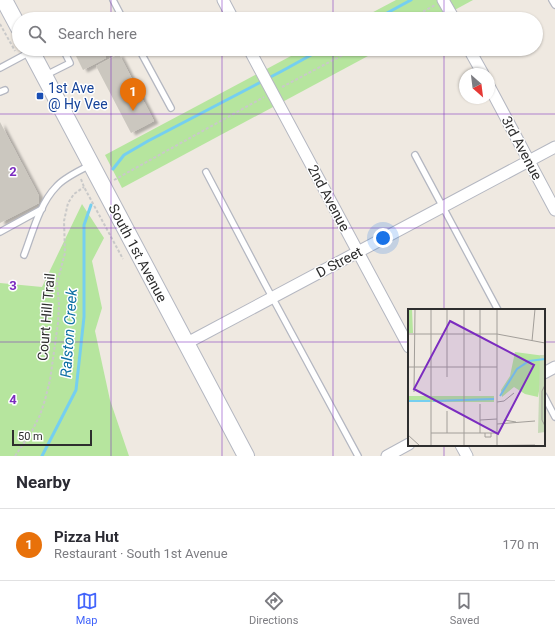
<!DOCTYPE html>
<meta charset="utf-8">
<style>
body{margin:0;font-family:Roboto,sans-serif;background:#f2f2f3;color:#2b2b33}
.compass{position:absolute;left:459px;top:68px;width:36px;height:36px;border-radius:50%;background:#fff;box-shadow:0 1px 3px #0004;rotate:152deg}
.scale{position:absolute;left:12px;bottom:10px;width:80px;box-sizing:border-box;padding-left:4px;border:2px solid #2e2e2e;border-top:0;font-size:11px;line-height:14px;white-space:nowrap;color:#2e2e2e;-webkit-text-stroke:3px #fff;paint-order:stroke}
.you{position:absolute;left:383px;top:238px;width:14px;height:14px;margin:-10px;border:3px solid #fff;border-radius:50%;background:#1a73e8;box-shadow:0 0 0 6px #1a73e833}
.badge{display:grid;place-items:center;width:26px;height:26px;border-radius:50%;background:#4264fb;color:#fff;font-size:13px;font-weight:700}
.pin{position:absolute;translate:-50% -33px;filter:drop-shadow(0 1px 2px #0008)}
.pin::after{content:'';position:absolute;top:21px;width:14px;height:12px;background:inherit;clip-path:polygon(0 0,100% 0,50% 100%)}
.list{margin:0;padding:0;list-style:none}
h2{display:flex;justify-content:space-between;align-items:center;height:52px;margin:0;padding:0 16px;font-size:17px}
h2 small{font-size:13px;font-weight:400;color:#7c7c81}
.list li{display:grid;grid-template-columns:26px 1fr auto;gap:12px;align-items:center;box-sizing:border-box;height:72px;padding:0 16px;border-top:1px solid #e1e1e2}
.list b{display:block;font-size:15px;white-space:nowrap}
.list p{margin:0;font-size:13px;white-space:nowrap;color:#7c7c81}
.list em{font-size:13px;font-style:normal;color:#7c7c81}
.icon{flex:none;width:22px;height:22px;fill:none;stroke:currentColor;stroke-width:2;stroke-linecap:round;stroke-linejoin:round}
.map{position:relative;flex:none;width:555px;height:456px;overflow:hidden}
.search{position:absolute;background:#fff;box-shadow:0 1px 3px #0004;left:12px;right:12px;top:12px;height:44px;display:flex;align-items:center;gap:10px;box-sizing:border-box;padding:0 14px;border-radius:22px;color:#7c7c81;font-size:15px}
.sheet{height:124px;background:#fff}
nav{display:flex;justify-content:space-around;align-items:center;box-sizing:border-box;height:56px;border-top:1px solid #e1e1e2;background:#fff;font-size:11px;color:#7c7c81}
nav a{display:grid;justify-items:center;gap:2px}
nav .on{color:#4264fb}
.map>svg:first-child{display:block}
</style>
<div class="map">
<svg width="555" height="456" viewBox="0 0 555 456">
<defs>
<filter id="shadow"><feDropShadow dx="4.5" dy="2.5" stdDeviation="1" flood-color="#0004"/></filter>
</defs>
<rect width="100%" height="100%" fill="#efe9e1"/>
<g fill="#b6e59e">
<path d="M396,0H473L438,19H360Z"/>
<path d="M304,49H381L122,188L105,155Z"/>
<path d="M82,204L104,238L92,261L102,308L95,331L110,400L129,456H0V283L42,287Z"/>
</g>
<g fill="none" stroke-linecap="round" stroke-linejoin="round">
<g stroke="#75cff0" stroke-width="3">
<path d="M376,19L411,0"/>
<path d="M113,169L124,155L148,141L282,71L322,49"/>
<path d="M42,456L76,390L84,317V225L91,205"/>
</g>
</g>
<g fill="#cbc7bf" filter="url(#shadow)">
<path d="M79,49H107L109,54L105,56L106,58L83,70L74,52Z"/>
<path d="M119,54L154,121L131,133L96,66Z"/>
<path d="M0,122L39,196V203L0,223Z"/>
</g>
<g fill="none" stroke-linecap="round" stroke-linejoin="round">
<defs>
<g id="lane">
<path d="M113,0L123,19"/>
<path d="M552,0L555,5"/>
<path d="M139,49L171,108"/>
<path d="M0,68L30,52"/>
<path d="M46,75L70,63L64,51L68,49"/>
<path d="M0,92L5,90"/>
<path d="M415,155L498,310"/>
<path d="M206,172L265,284L358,456"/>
<path d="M0,232L42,209"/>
<path d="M24,255C32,234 40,203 56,187C63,178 79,171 90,165"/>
<path d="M544,396L555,417"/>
</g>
<g id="street">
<path d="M223,0L233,19"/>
<path d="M443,0L454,19"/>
<path d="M249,49L409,347"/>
<path d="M469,49L483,74"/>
<path d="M489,86L555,210"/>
<path d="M187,343L555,147"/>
<path d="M544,373L555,367"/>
<path d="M461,445L467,456"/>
<path d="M387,456L409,444"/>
</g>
<g id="secondary">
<path d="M4,0L19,28"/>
<path d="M30,49L246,456"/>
</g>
</defs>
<use href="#lane" stroke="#b4b7c1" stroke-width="8"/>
<use href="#street" stroke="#b4b7c1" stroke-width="13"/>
<use href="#secondary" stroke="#b4b7c1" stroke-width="18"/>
<g stroke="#c9c9c9" stroke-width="2" stroke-dasharray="3 2" stroke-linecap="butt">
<path d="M410,19L435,5"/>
<path d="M0,24L15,51"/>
<path d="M282,87L354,49"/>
<path d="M81,179L84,187L123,259"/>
<path d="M114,180L264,97"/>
<path d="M15,456L32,431L40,415L45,400L50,380L58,323L59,305L57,283L65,253L64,221L68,203L74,194L84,187"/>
</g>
<use href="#lane" stroke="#fff" stroke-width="5.5"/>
<use href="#street" stroke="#fff" stroke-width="11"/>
<use href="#secondary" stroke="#fff" stroke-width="16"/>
</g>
<path fill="none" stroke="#7b2cbf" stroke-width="1" stroke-opacity="0.55" d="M111,0V19M222,0V19M333,0V19M444,0V19M111,49V456M222,49V456M333,49V456M444,49V310M0,114H555M0,228H555M0,342H409M544,342H555M444,445V456"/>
<rect fill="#1a4fb4" stroke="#fff" stroke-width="1.5" x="36" y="92" width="8" height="8" rx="2"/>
<g text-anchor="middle" stroke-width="3" stroke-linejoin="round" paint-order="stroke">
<g font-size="14" fill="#164399" stroke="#fff" text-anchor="start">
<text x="48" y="93">1st Ave<tspan x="48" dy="16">@ Hy Vee</tspan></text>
</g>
<g font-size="14" fill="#2e2e2e" stroke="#fff">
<text transform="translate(522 148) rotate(62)" y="5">3rd Avenue</text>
<text transform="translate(329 198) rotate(62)" y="5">2nd Avenue</text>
<text transform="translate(138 253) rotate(62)" y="5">South 1st Avenue</text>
<text transform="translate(339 262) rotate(-28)" y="5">D Street</text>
<text transform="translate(46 317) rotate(-85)" y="5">Court Hill Trail</text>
</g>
<g font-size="15" font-style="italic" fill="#0d6fa3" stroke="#fff">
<text transform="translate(69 333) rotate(-86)" y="5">Ralston Creek</text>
</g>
</g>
<g transform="translate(408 309)">
<rect width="137" height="137" fill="#efe9e1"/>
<path d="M0,0H4L5,24H0ZM107,43L137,47L130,88L117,85L106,78L94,88L93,81L102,67ZM0,87H86V93H0Z" fill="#b6e59e"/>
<path d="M132,46H137V123L130,124Z" fill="#c8d9b8"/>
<path fill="none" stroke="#75cff0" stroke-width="2" d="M92,87L109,60L121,52L137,50M0,92H22M25,92L86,90"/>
<path fill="none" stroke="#a29e99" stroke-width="1" d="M23,0V137M39,0V68M56,0V137M72,0V82M89,0V137M0,25H89L137,34M124,32L127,0M0,58H89M137,76L134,82V111L137,117M6,83L7,0M89,93L96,92L106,84M72,95V124M72,111L89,110M96,111L108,113M89,115L127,112M23,124H89M39,124V102M77,124V128H83V124M0,126L12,137M62,137L127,136"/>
<path fill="#7b2cbf" fill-opacity="0.15" stroke="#7b2cbf" stroke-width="2" d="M42,12L126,56L90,125L6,80Z"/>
<rect width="137" height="137" fill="none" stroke="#2e2e2e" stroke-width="2"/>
</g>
<g font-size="13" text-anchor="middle" font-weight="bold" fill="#7b2cbf" stroke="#fff" stroke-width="3" stroke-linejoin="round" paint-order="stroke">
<text x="13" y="176">2</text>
<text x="13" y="290">3</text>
<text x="13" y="404">4</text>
</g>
</svg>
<svg class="compass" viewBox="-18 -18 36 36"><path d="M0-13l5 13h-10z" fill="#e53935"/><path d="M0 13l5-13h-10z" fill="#7c7c81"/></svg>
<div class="scale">50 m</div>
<div class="you"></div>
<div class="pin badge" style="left:133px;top:111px;background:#e8710a">1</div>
<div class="search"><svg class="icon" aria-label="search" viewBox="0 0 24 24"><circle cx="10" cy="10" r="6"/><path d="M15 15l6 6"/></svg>Search here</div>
</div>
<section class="sheet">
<h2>Nearby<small></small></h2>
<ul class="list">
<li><span class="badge" style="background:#e8710a">1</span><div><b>Pizza Hut</b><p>Restaurant · South 1st Avenue</p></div><em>170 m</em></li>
</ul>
</section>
<nav>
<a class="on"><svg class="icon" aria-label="map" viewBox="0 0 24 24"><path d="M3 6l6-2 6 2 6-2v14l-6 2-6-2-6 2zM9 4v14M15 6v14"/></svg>Map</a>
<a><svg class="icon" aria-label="directions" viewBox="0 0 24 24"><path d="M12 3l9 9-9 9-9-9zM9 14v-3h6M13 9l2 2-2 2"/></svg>Directions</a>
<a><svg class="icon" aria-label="saved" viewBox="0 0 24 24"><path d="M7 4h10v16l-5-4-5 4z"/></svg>Saved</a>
</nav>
